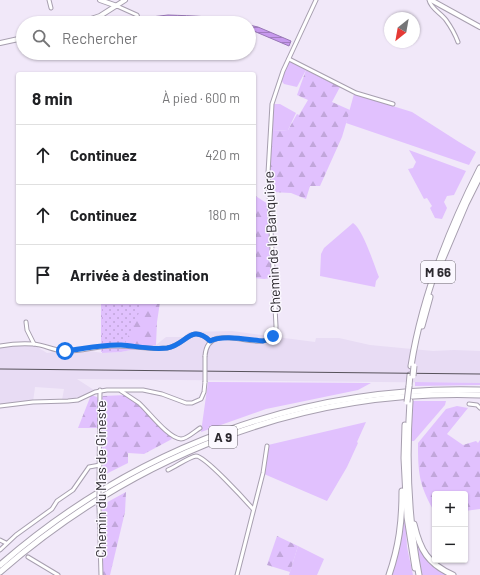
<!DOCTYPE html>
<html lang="fr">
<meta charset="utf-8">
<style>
body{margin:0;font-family:Barlow,sans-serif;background:#f2f2f2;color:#202124}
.controls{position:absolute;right:12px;bottom:12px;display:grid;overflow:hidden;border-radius:4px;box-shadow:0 1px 3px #0004}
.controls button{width:36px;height:36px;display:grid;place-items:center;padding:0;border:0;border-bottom:1px solid #e0e0e0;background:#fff;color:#202124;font:20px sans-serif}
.compass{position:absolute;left:384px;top:12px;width:36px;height:36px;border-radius:50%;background:#fff;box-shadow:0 1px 3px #0004;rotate:211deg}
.stop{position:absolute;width:12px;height:12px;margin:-9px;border:3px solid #1a73e8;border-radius:50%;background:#fff}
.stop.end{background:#1a73e8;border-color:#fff;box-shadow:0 1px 4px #0008}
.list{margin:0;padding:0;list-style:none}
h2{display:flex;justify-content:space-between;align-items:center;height:52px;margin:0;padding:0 16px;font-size:17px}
h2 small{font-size:13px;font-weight:400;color:#757577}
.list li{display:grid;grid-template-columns:26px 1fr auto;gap:12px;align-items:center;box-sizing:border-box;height:60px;padding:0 16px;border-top:1px solid #e0e0e0}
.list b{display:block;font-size:15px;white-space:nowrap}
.list em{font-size:13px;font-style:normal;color:#757577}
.icon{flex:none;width:22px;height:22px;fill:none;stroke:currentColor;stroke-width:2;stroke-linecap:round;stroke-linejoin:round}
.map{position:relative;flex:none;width:480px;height:575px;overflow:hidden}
.search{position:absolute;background:#fff;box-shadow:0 1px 3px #0004;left:16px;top:16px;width:240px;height:44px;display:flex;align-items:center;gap:10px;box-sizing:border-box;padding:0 14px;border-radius:22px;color:#757577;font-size:15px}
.panel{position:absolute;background:#fff;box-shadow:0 1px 3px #0004;left:16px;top:72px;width:240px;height:232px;border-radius:4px}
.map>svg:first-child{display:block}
</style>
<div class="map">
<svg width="480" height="575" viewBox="0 0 480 575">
<defs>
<pattern id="forest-firs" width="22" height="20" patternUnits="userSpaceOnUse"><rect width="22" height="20" fill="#e1c1fe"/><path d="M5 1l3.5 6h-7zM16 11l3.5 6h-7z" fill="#c1a6da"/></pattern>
<pattern id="park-dots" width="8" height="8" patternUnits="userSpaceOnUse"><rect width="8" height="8" fill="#e1c1fe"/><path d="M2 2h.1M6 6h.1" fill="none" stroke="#c1a6da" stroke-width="1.8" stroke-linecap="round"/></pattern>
<pattern id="water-rules" width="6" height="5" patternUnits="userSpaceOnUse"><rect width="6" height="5" fill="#c799ee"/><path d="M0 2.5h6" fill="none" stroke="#a27dc1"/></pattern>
</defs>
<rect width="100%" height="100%" fill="#f1e8f9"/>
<path fill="#e8dcf4" d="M232,331L315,342L316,338H339L370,345L433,351L454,350L480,351V383L77,379L94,390L81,397L62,400L64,389L35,387L33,402L0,405V347L34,345L47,353L78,349L102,353L121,352L156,345L166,337H183L189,332Z"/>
<g fill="#e1c1fe">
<path d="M289,61L306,70L297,87L284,84L280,79Z"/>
<path d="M354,94L412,112L459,142L476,152L469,165L346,123Z"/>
<path d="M273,104H280L296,113L288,130L273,131Z"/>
<path d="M409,150L466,171L454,195L447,196L444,202L447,208L442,219L435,218L430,208L432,206L427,198L424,199L408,169L413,168L416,162Z"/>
<path d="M353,223C363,229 374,265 379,277L376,281L375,287L320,276L321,254L324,248Z"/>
<path d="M208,382L371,383L358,390L266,409L201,432Z"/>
<path d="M415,382L480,383V385L415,386Z"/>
<path d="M413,401H446L445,405L414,441H410Z"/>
<path d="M366,422L357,442L358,443L347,467L327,501L264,474L268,445Z"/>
<path d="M404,495L407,547L413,575H390Z"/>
<path d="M415,539L427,560L449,575H422Z"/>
<path d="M298,546L324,559L317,575H289Z"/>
</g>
<g fill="url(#forest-firs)">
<path d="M306,70L340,87L332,102L350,110L342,137L320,186H310L306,199L291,193L271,192L268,133L271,129L272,131L288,130L297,114L299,115L308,100L297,95Z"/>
<path d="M254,195L268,204L272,278L264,279L254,278Z"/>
<path d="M101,302H160L157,322L156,345L121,352H101Z"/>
<path d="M91,395L97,397L99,401V428H78Z"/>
<path d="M126,395L143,409L154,422L167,432L172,439L144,454L128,453V463L104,475L102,454L100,453V401L103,396Z"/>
<path d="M457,406L468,408L447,434L463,445L476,441L478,443L480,440V509L465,511V494H435V513C419,485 418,474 418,443L446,409Z"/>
<path d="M126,492L125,512L110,575H102V505Z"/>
<path d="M277,536L298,546L290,572L267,565Z"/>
</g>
<path fill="url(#park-dots)" d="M102,302H144L121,352L102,353Z"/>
<g fill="url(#water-rules)" stroke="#9877b5">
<path d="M168,15C193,16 217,16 241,23C217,23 194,19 169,19C154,20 139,23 123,23L143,18Z"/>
<path d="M249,25L258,27L291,41L289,46L249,29Z"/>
</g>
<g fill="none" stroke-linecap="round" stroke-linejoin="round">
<defs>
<g id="street">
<path d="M49,0L51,8"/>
<path d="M429,0C431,9 441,13 446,20C451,27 455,34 458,42"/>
<path d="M117,6L137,15L140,23"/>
<path d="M289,59L356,93L393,104"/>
<path d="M26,322L27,330L34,344"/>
<path d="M0,346C11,344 22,343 34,344C44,345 53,350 63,351C80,352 96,346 112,346C131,345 149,350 167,348C186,345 191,323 210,341"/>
<path d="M205,356C208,317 260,355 274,335C276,333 276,329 276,326L268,173L272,104L283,71L316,0"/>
<path d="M121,391C127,395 133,399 139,403C148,411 169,439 181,439C187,439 195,431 200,428"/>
<path d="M469,404L477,405L480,408"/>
<path d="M0,406L33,402L68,401L78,400L95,392L107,390H143L162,394L186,403H192L201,399L204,392L205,382"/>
<path d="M168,470C175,467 189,457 196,456C205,456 245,500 253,509"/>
<path d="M99,482L100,390"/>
<path d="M99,507L101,575"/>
<path d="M0,540L6,543"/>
<path d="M0,550L16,535L52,509L57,501L73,490L89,467L100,465"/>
<path d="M28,557L58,575"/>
<path d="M237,575L263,473L267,446"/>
</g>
<g id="secondary">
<path d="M100,0L117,6"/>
<path d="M431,0L480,27"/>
<path d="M79,23L100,16L125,0"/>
<path d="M0,43L23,38"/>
</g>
<g id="highway">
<path d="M441,263L466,204L480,176"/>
<path d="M422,326L430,297"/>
<path d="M411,366C422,296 448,231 480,168"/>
<path d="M409,386L410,375"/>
<path d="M410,401C406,460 408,518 419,575"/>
<path d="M405,425L404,458L407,517L415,568"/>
<path d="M414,524C420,550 428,564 453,575"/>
<path d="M0,565C134,448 302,385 480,390"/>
<path d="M0,572C135,455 301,389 480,395"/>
<path d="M389,575C399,546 402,522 402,491"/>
</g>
</defs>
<use href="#street" stroke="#a79faf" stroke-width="5"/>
<use href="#secondary" stroke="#a79faf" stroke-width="6"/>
<use href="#highway" stroke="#a79faf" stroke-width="7"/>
<use href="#street" stroke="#fff" stroke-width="3"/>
<use href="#secondary" stroke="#fff" stroke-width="4"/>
<use href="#highway" stroke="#fff" stroke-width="5"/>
<path stroke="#57525b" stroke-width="1" d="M0,369L480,374"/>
<defs>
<g id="street-bridge">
<path d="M205,382V356"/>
<path d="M99,482V507"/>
</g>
<g id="highway-bridge">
<path d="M413,376L414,366"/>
<path d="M407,402L409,386"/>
</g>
</defs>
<use href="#street-bridge" stroke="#a79faf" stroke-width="5" stroke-linecap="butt"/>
<use href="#highway-bridge" stroke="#a79faf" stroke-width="7" stroke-linecap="butt"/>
<use href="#street-bridge" stroke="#fff" stroke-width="3"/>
<use href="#highway-bridge" stroke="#fff" stroke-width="5"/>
</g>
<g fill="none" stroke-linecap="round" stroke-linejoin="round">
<path stroke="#1a73e8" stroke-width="5" d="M65,351C83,349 102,344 121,345C136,346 151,350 167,348C186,345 191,323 210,341C223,334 249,340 263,341L269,339L273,336"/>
</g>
<g text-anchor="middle" stroke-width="3" stroke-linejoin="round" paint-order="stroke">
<g fill="#fbf8ff" stroke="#6a676d" stroke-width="1">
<rect x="421" y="261" width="34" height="22" rx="3"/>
<rect x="209" y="426" width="28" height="22" rx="3"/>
</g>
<g font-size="13" font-weight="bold" fill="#2c292f">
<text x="438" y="277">M 66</text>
<text x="223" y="442">A 9</text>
</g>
<g font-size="14" fill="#2c292f" stroke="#fbf8ff">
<text transform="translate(272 242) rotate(-93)" y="5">Chemin de la Banquière</text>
<text transform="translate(101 479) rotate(-90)" y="5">Chemin du Mas de Gineste</text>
</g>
</g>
</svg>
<div class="controls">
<button>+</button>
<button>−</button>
</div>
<svg class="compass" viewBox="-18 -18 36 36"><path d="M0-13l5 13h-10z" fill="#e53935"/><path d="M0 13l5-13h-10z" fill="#757577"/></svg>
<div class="stop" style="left:65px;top:351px"></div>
<div class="stop end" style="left:273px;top:336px"></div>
<div class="search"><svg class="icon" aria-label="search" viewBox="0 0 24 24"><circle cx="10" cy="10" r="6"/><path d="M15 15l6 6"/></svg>Rechercher</div>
<section class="panel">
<h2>8 min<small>À pied · 600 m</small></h2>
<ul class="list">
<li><svg class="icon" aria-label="ahead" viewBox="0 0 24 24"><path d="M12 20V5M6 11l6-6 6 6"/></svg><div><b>Continuez</b></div><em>420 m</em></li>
<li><svg class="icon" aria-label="ahead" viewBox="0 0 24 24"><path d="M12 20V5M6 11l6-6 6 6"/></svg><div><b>Continuez</b></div><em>180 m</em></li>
<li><svg class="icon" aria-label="arrive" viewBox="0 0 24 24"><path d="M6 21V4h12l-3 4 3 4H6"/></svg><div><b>Arrivée à destination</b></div></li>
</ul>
</section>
</div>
